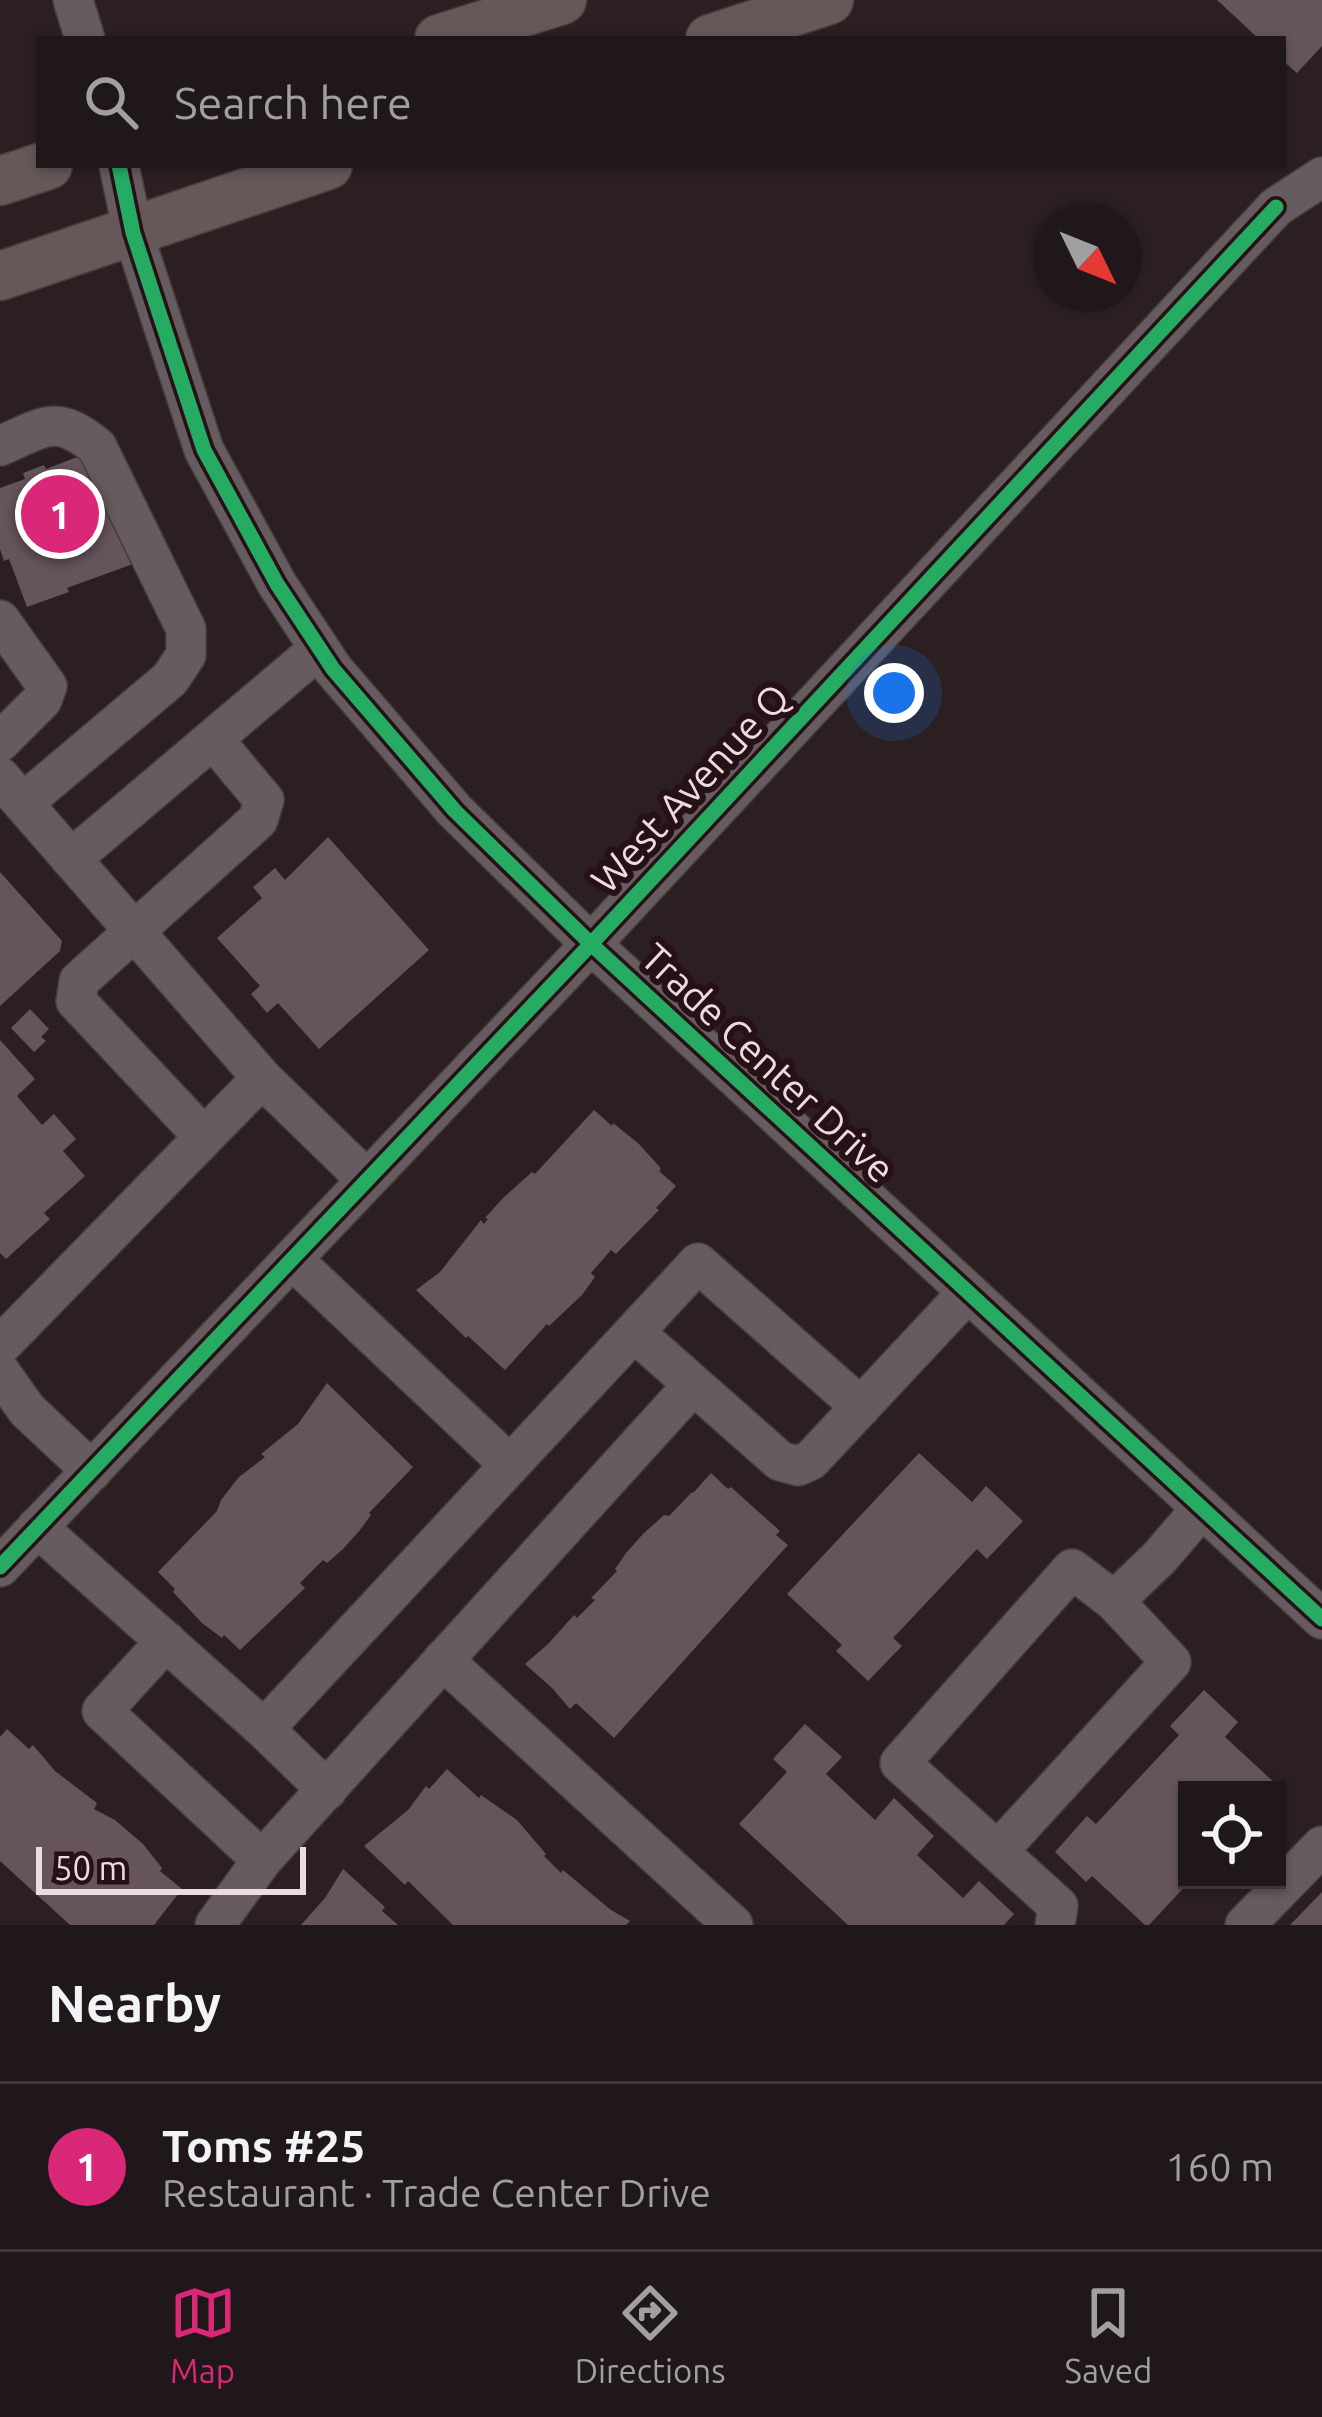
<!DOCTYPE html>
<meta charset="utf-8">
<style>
body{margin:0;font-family:Ubuntu,sans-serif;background:#2d2427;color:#f1f3f6}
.controls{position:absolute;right:36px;bottom:36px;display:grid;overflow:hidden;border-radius:0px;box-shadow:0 3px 9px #0004}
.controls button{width:108px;height:108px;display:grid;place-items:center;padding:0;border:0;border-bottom:3px solid #3d3639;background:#20171a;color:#f1f3f6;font:60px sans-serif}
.compass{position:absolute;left:1034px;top:204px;width:108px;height:108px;border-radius:50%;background:#20171a;box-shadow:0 3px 9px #0004;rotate:133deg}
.scale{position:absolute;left:36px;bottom:30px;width:270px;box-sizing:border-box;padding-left:12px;border:6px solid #eddcdf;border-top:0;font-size:33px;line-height:42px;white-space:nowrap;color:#eddcdf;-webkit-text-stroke:9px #271016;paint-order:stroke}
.you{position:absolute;left:894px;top:693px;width:42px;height:42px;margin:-30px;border:9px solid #fff;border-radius:50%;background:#1a73e8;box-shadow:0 0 0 18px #1a73e833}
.badge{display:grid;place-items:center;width:78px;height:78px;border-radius:50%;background:#db2777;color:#fff;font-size:39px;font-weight:700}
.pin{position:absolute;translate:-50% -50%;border:6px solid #fff;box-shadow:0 3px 12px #0006}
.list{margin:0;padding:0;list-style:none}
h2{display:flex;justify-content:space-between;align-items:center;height:156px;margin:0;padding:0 48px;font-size:51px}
h2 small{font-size:39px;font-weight:400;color:#a29fa2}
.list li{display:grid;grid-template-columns:78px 1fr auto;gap:36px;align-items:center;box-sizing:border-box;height:168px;padding:0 48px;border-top:3px solid #3d3639}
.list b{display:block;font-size:45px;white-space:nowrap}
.list p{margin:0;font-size:39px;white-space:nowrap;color:#a29fa2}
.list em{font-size:39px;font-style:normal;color:#a29fa2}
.icon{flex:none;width:66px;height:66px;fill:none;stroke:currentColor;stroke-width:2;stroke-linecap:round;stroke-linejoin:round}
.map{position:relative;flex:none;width:1322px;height:1925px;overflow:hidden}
.search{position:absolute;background:#20171a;box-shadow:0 3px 9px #0004;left:36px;right:36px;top:36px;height:132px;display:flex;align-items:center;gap:30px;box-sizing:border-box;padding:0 42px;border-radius:0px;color:#a29fa2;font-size:45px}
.sheet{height:324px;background:#20171a}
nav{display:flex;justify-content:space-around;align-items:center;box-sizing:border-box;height:168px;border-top:3px solid #3d3639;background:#20171a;font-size:33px;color:#a29fa2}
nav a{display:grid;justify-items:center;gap:6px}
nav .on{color:#db2777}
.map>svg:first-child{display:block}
</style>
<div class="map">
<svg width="1322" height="1925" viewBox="0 0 1322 1925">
<rect width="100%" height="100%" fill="#2b1f22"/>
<g fill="#65545c">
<path d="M1217,0H1322V46L1297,73L1283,61V39H1259Z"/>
<path d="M80,456L133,564L67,588L69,592L27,607L9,559L4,561L0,549V488L25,479L23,473L44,465L46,469Z"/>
<path d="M328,837L429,950L319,1049L278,1003L267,1013L251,994L260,986L217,938L262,898L253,887L275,868L285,880Z"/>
<path d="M0,872L62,941L60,951L0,1006Z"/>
<path d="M30,1009L49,1029L41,1037L46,1041L34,1052L11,1028Z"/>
<path d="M0,1040L35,1079L17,1096L42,1125L54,1114L76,1139L63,1151L85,1176L44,1213L50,1219L6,1259L0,1253Z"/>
<path d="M594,1110L612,1126L613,1123L638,1143L658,1165L661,1169L659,1171L676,1186L656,1208L659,1210L616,1254L611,1250L591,1273L595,1277L582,1295L549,1326L547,1324L505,1370L468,1336L466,1338L416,1290L440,1272L481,1220L484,1224L488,1219L485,1218L503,1198L532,1172L535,1174Z"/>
<path d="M327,1383L413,1467L369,1513L371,1515L360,1530L343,1549L327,1563L323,1560L300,1583L305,1588L240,1650L224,1635L222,1638L202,1623L173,1592L175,1589L158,1572L217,1511L221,1500L239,1477L265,1457L261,1454L298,1424Z"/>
<path d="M919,1453L972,1502L986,1486L1023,1521L987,1559L977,1549L893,1638L902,1646L868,1681L836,1651L842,1645L787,1594Z"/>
<path d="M711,1473L728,1489L731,1487L780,1531L776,1535L788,1545L614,1738L576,1703L570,1709L552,1688L525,1664L548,1644L574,1615L577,1618L595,1600L591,1598L617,1571L615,1569L626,1553L643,1534L664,1515L669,1516L692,1492L693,1493Z"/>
<path d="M1204,1690L1238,1722L1225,1737L1278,1786L1274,1790H1187V1880H1191L1149,1925H1145L1092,1876L1086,1882L1055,1852L1087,1816L1096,1824L1179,1735L1170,1726Z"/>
<path d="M805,1724L842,1757L826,1774L875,1820L894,1798L934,1836L917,1855L963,1898L979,1881L1014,1914L1004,1925H848L739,1824L787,1772L773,1759Z"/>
<path d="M7,1729L29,1749L33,1745L55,1771L97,1803L94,1809L115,1820L143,1844L162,1868L160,1871L182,1889L154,1925H70L0,1861V1737Z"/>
<path d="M447,1769L479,1798L481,1795L517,1820L546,1854L544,1856L561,1873L563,1870L611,1910L630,1921L626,1925H453L408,1881L405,1885L364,1846L408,1810L426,1786L429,1789Z"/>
<path d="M343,1869L385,1907L382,1911L398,1925H301L325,1898Z"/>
<path d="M1322,1892V1925H1290Z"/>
</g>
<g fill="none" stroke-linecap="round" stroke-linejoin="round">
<defs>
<g id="minor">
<path d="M73,0L85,39"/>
<path d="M119,165L133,233L204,450L277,584L333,669L455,811L591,944L1322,1619"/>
<path d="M0,446C44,427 56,413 97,447L186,629V655L170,679L23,803"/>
<path d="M0,620L47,686L42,700L0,742"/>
<path d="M0,777L262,1078L367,1180"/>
<path d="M71,859L319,649"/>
<path d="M204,1137L76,1001L79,981L258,820L264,800L213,739"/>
<path d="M292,1259L510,1465"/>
<path d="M0,1346L262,1078"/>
<path d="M0,1372L27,1410L92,1471"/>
<path d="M861,1407L698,1263L634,1332L780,1461L798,1466L811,1460L968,1292"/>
<path d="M37,1527L264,1729L634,1332"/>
<path d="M0,1567L591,944L1276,207L1322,177"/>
<path d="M1114,1601L1159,1558L1202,1508"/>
<path d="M166,1641L102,1711L262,1860L693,1385"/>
<path d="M443,1660L733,1925"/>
<path d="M264,1729L327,1790"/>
<path d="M998,1851L1171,1662L1114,1601L1072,1569L900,1763L1058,1906L1055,1925"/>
<path d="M215,1925L262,1860"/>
<path d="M1245,1925L1322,1846"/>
</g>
<g id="major">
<path d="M439,39L562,0"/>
<path d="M710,39L829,0"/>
<path d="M0,181L48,165"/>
<path d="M0,276L328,165"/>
</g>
</defs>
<use href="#minor" stroke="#473b3e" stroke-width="42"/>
<use href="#major" stroke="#473b3e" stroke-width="51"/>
<use href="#minor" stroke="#665b5e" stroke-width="39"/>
<use href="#major" stroke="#665859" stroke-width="48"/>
<defs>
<g id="cycleway">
<path d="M119,165L133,233L204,450L277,584L333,669L455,811L591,944L1322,1619"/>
<path d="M0,1567L591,944L1276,207"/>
</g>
</defs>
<use href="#cycleway" stroke="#271016" stroke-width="22"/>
<use href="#cycleway" stroke="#26ab63" stroke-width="15"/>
</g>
<g text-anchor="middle" stroke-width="12" stroke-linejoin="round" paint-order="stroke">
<g font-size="39" fill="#eddcdf" stroke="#271016">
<text transform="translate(690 788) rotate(-47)" y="14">West Avenue Q</text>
<text transform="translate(768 1063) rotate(43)" y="14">Trade Center Drive</text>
</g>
</g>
</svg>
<div class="controls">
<button><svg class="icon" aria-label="locate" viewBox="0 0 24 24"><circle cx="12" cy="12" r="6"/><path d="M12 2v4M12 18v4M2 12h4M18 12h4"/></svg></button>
</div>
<svg class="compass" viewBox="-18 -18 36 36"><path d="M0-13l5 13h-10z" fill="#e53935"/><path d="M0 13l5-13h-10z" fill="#a29fa2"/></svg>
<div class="scale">50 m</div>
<div class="you"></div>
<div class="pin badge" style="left:60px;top:514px">1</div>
<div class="search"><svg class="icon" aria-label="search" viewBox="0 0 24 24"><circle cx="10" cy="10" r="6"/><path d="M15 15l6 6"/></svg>Search here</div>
</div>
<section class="sheet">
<h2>Nearby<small></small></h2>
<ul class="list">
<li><span class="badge">1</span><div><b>Toms #25</b><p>Restaurant · Trade Center Drive</p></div><em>160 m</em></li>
</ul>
</section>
<nav>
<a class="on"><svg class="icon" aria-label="map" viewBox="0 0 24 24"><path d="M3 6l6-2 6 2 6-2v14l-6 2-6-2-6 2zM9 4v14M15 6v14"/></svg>Map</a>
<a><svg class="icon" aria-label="directions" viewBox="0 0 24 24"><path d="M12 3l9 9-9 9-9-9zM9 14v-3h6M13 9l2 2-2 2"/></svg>Directions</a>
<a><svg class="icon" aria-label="saved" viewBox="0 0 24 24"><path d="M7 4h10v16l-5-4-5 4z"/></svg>Saved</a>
</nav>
